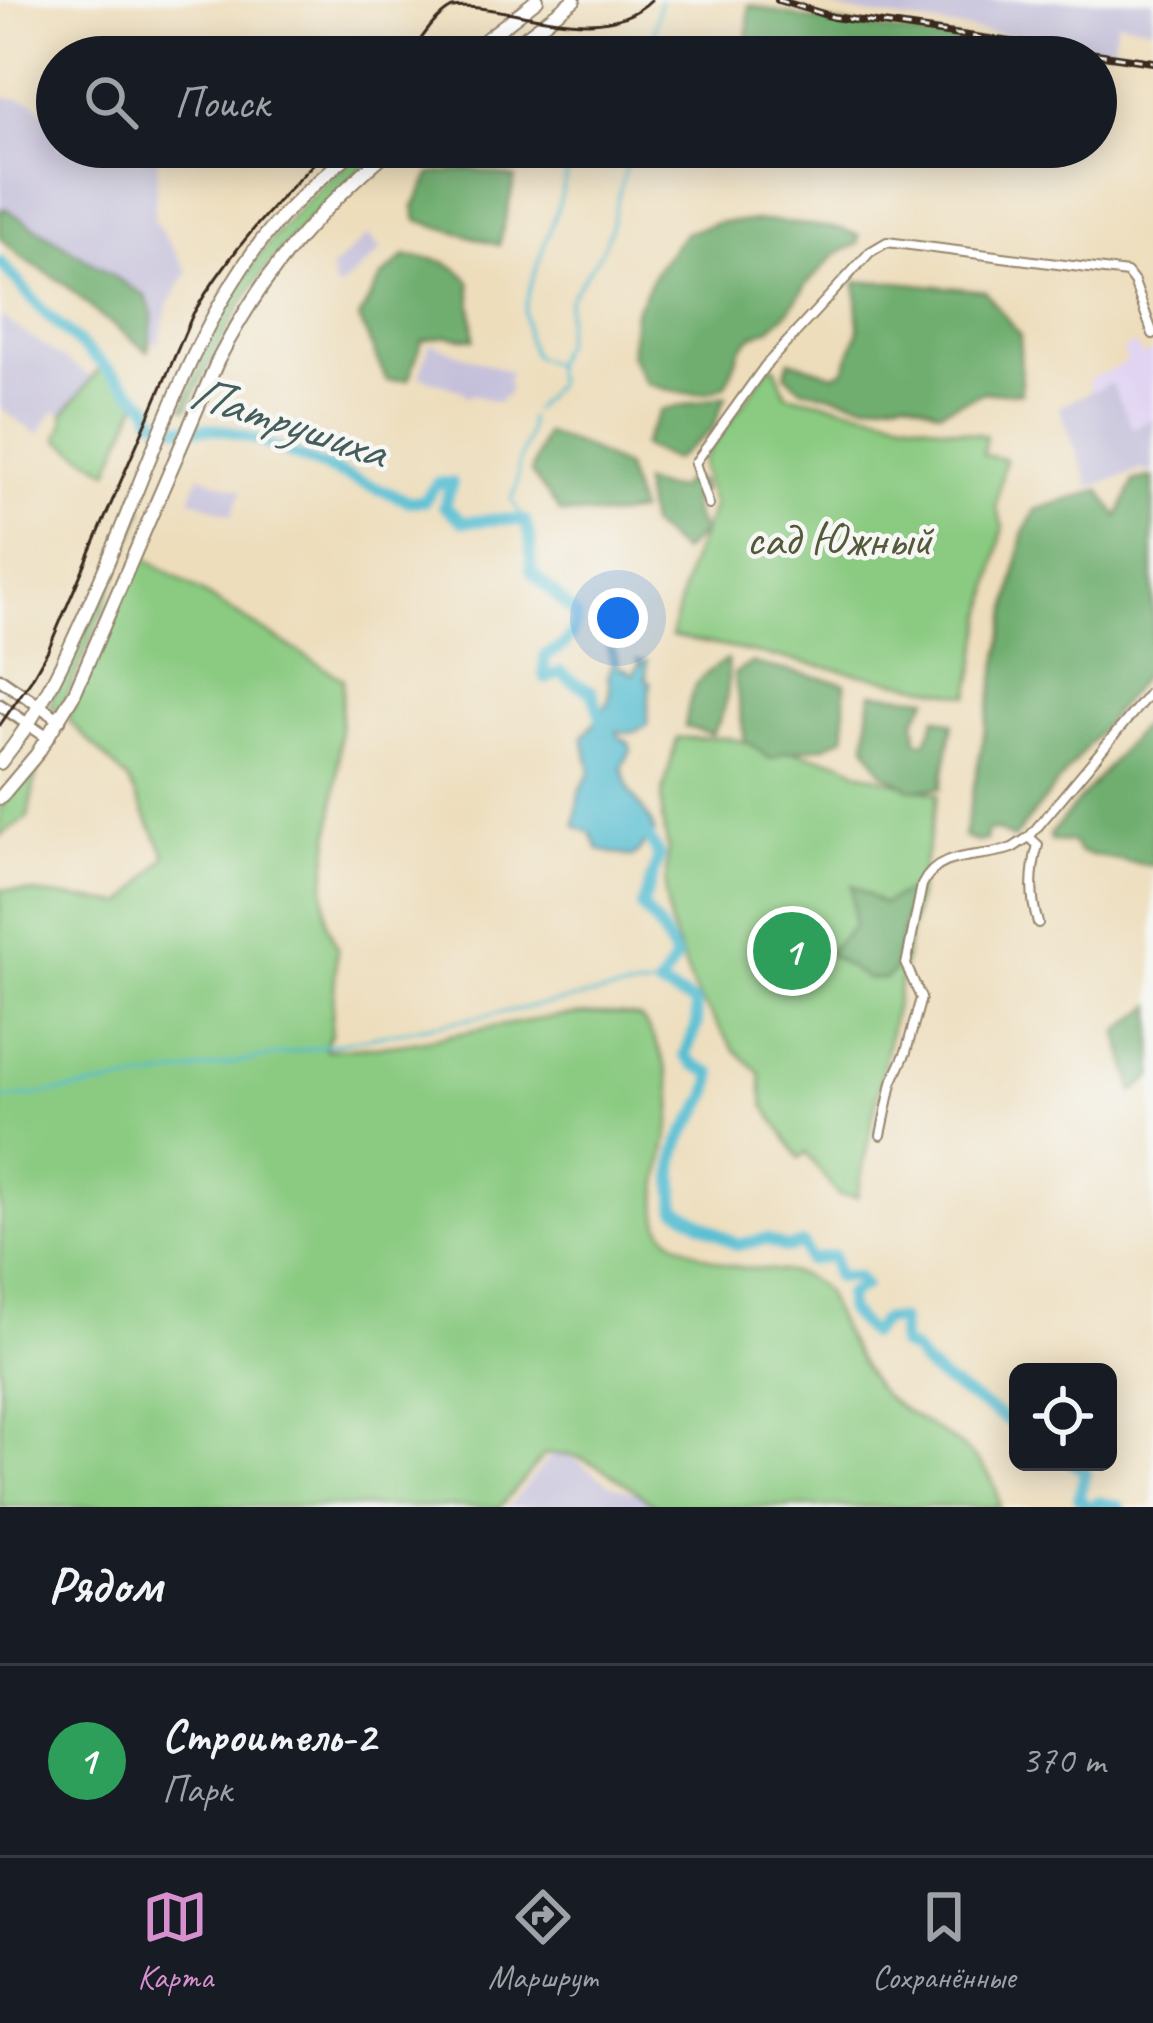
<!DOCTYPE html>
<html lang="ru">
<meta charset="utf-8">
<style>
body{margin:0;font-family:Caveat,sans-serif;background:#242831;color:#f1f3f6}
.controls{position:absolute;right:36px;bottom:36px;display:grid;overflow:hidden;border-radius:18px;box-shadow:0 6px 30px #0003}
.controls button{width:108px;height:108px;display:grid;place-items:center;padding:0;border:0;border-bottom:3px solid #363941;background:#171b24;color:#f1f3f6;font:60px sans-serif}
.you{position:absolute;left:618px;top:618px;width:42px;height:42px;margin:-30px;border:9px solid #fff;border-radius:50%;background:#1a73e8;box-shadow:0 0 0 18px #1a73e833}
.badge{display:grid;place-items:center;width:78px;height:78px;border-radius:50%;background:#d690ce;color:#fff;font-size:39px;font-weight:700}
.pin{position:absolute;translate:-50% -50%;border:6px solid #fff;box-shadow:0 3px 12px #0006}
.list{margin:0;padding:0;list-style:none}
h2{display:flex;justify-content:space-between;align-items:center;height:156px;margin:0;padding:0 48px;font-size:51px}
h2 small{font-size:39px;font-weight:400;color:#9ea1a6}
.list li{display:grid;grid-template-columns:78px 1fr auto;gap:36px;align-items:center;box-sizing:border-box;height:192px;padding:0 48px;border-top:3px solid #363941}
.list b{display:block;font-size:45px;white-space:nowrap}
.list p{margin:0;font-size:39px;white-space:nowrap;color:#9ea1a6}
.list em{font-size:39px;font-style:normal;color:#9ea1a6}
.icon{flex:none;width:66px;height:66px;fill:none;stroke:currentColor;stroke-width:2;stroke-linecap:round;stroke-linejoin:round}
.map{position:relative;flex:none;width:1153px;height:1507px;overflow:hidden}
.search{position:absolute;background:#171b24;box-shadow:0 6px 30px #0003;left:36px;right:36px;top:36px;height:132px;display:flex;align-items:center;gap:30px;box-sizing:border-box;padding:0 42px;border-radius:66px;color:#9ea1a6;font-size:45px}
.sheet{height:348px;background:#171b24}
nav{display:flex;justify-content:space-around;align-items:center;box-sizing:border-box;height:168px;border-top:3px solid #363941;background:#171b24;font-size:33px;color:#9ea1a6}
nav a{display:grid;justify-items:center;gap:6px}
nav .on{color:#d690ce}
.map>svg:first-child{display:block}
</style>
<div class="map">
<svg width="1153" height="1507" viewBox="0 0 1153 1507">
<rect width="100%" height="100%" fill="#f6f6f2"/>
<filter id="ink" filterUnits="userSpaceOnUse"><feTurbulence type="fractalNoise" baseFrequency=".00833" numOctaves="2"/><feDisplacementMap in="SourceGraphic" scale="24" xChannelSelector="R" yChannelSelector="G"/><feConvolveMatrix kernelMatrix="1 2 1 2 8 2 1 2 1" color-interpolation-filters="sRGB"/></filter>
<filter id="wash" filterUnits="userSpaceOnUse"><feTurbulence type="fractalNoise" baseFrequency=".004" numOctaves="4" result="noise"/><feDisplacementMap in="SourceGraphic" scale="48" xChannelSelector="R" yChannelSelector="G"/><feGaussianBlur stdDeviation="2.7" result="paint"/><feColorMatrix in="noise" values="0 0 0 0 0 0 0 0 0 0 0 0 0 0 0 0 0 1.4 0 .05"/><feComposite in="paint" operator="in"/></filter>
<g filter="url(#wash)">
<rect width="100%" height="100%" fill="#edddbb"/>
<path fill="#e1d4f3" d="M1135,344L1142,356L1153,351V472L1147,473L1144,469L1090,487L1059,406L1090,393L1089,379L1127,363L1123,350Z"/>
<g fill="#c5c0da">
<path d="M810,0H1153V28L1117,21L1112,51L845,11Z"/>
<path d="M0,96L33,101L57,125V147H159L154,220L188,272L168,305L158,345L0,223Z"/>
<path d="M368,235L382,250L339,289L331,281L335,277L329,271Z"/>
<path d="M0,316L91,377L63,415L54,411L38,435L0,408Z"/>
<path d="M430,343L510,372L507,381L510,387L507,397L502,396L499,403L471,394L470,397L464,395V392L419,376Z"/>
<path d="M1111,383L1133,428L1153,419V472L1147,473L1144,469L1090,487L1059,406Z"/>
<path d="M200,475L242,491L232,515L190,498Z"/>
<path d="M558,1448L610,1484L653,1499L647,1507H508Z"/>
</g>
<g fill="#8aca81" stroke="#627a50" stroke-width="3">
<path d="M366,147H386C341,187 296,227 260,276C231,317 209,364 187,409L183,407C201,358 225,308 255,263C285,218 326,182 366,147Z"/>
<path d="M770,366L775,367L786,394L986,436L983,455L1005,459L996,507L1003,527L969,696L671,636L688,570L713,507L702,468L703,458Z"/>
<path d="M101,367L138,401L109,471L59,440L58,437L64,423L63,415Z"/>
<path d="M140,506L143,510C115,577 92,644 60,709L57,710L50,706L51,701L94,612Z"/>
<path d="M142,556L343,679L337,781L324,889L327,924L337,948L331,1034L327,1041L326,1050C357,1047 389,1047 419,1041C478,1031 584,1004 640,1018C659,1038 674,1083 672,1111C671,1142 643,1211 667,1235C679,1246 717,1263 733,1266C761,1272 797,1265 820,1287C829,1295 832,1310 837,1320C846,1338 871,1385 886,1397C922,1427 999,1452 999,1507H657C633,1488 604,1465 574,1456C565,1454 554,1455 545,1454L500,1507H0V889L125,904L166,856L128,780L70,722L69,716Z"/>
<path d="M677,738H727L842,762L859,772L938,794L857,1197L838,1195L806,1153L799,1158L764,1105L760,1073L734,1049L694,990L670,925L665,892L668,849L662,818V796Z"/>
<path d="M39,760L28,817L0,836V808Z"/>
</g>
<g fill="#6fae6f" stroke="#556c46" stroke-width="3">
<path d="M749,5L808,19L966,42L999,57L747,56Z"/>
<path d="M470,169L515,178L499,245L417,220L414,207L431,174Z"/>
<path d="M0,209H6L145,296L153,314L148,351L98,314L62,282L21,257L0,237Z"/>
<path d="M772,221L842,229L859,236L858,244L836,254L807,284L788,312L770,328L752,336L741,348L726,385C699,400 674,392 646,383L631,355L635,312L658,267L685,233L720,222Z"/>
<path d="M405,256C436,259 448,258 470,281L474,339L446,336L422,340L409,379L387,381L359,318L381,278Z"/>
<path d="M856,282H896L985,291L1020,336L1021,393L984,392L939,411L907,398L866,403L800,388L785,374L790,360L834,375L844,370L859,330Z"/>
<path d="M726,396L712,430L674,460L642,446L661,410Z"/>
<path d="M545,433L584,447L625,467L639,512L611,516L561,513L531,473Z"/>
<path d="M1153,477V664L1013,839L997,830L987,831L986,840L977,842L964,837L1023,535L1035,510L1100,490L1118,517L1134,481Z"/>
<path d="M687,478L700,482L702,491L693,498C691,511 697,521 703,532L682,552L649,525L642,483L664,488H679Z"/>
<path d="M727,660C730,688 728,709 712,734L685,727C691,689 692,679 727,660Z"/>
<path d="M751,663L845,683V736L825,746L783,753L771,759L745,741L734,674Z"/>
<path d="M871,693L928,698L915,720L917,741L926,742L936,717L953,723L941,788L911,789L882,772L866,745Z"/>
<path d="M1153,713V866L1080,853L1072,842L1051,841L1050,835Z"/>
<path d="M852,885L883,904L911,889L895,970L885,979H867L827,953L854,926Z"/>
<path d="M1153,1005V1076L1134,1092L1118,1032Z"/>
</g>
<path fill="#54bdd1" stroke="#487478" stroke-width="3" d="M607,647L615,650L619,668L626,669L631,673L634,674L638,665H641L638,660L647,661L646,679L650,682L647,726L631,733L617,731L619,737L629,743L631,750L622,767L630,791L652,824L655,833C644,838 643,851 632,857L599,850L591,833L575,826L579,793L591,770L583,737C599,717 616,703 608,677L612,665Z"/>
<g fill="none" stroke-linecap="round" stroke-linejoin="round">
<g stroke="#54bdd1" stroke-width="3">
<path d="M650,57L660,0"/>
<path d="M553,362L563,343L569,299L600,254L610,230L631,147"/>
<path d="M533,410L556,384L552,364L534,356L527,338L524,312L532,280L558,207L574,147"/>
<path d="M525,521L511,499C521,485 515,474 520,459C525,444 530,435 529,418"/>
<path d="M0,1100L155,1078L605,993L659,986"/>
</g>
<g stroke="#54bdd1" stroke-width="12">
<path d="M0,262L44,312L150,407L153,418L178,427L224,430L257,440L409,501H424L437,483H452L444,506L463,522L502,519L525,521L531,542V571L577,616C574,629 571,642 558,649C554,651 549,653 545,656L544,675L546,679L560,672L573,682L592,691L604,728"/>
<path d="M639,830L648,836L659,856L642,907L661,930L676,958L659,986L695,1003L697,1024L685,1055L694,1064L712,1073C712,1102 691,1117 680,1142C671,1164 674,1186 676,1208L737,1245L766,1239L786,1248L803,1244L808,1260L833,1256L836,1277H857L864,1286L848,1294V1310L870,1334L883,1320H901V1345L914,1351L923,1364L947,1383L1018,1427"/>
<path d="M1072,1462L1085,1472L1079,1498L1088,1507"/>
<path d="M1090,1507L1100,1502L1120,1507"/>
</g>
</g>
</g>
<g filter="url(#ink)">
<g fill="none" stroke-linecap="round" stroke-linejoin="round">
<defs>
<g id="street">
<path d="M709,505L695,463L765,366L870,252L887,242L1127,273L1134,282L1153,334"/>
<path d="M1029,837L1038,845C1031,870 1030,898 1038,923"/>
<path d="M881,1135L892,1083L906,1052L921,998L906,965L922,885C939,849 980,860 1012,848C1014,847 1026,839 1029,837L1153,689"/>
</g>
<g id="secondary">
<path d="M0,679L60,720"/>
<path d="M0,705L48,738"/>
</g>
<g id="primary">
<path d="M463,57L537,0"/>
<path d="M499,57L574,0"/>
<path d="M0,763C41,713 67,655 93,596C145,481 187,334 266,235C292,202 325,175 358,147"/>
<path d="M0,798L37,754L75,692L218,360C264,271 316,212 393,147"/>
</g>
</defs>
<use href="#street" stroke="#94846c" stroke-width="12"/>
<use href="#secondary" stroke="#94846c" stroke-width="15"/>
<use href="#primary" stroke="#94846c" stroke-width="16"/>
<use href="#street" stroke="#fff" stroke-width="8"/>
<use href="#secondary" stroke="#fff" stroke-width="10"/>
<use href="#primary" stroke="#fff" stroke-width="12"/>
<g stroke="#3b2a1e" stroke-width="3">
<path d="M408,57C421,40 433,18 452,8C505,0 599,51 651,0"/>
<path d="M0,725L31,680L48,650L193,314C230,251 278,199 330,147"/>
</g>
<defs>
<path id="rail" d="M778,0L833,17L1153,62"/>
</defs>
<use href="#rail" stroke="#3b2a1e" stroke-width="8"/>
<use href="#rail" stroke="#f6f6f2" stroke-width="3" stroke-dasharray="9" stroke-linecap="butt"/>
</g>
</g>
<g text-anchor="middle" stroke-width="9" stroke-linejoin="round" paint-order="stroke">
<g font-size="48" fill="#535a3c" stroke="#f6f6f2">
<text x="839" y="555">сад Южный</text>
</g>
<g font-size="51" font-style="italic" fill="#445d5d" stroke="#f6f6f2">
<text transform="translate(288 420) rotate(18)" y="18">Патрушиха</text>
</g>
</g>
</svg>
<div class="controls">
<button><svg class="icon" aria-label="locate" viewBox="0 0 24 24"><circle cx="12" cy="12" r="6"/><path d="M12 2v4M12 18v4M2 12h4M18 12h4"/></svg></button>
</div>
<div class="you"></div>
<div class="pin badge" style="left:792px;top:951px;background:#2e9e5b">1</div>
<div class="search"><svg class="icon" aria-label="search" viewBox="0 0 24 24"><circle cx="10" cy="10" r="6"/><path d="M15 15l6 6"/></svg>Поиск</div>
</div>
<section class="sheet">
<h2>Рядом<small></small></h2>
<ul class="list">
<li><span class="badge" style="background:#2e9e5b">1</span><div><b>Строитель-2</b><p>Парк</p></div><em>370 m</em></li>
</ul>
</section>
<nav>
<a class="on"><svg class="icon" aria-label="map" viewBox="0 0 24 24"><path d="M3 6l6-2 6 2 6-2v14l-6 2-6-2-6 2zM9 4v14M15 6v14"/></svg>Карта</a>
<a><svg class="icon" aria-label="directions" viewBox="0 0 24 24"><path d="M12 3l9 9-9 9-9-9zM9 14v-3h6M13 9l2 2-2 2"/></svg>Маршрут</a>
<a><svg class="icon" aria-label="saved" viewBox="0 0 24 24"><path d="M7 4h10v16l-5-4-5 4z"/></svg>Сохранённые</a>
</nav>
